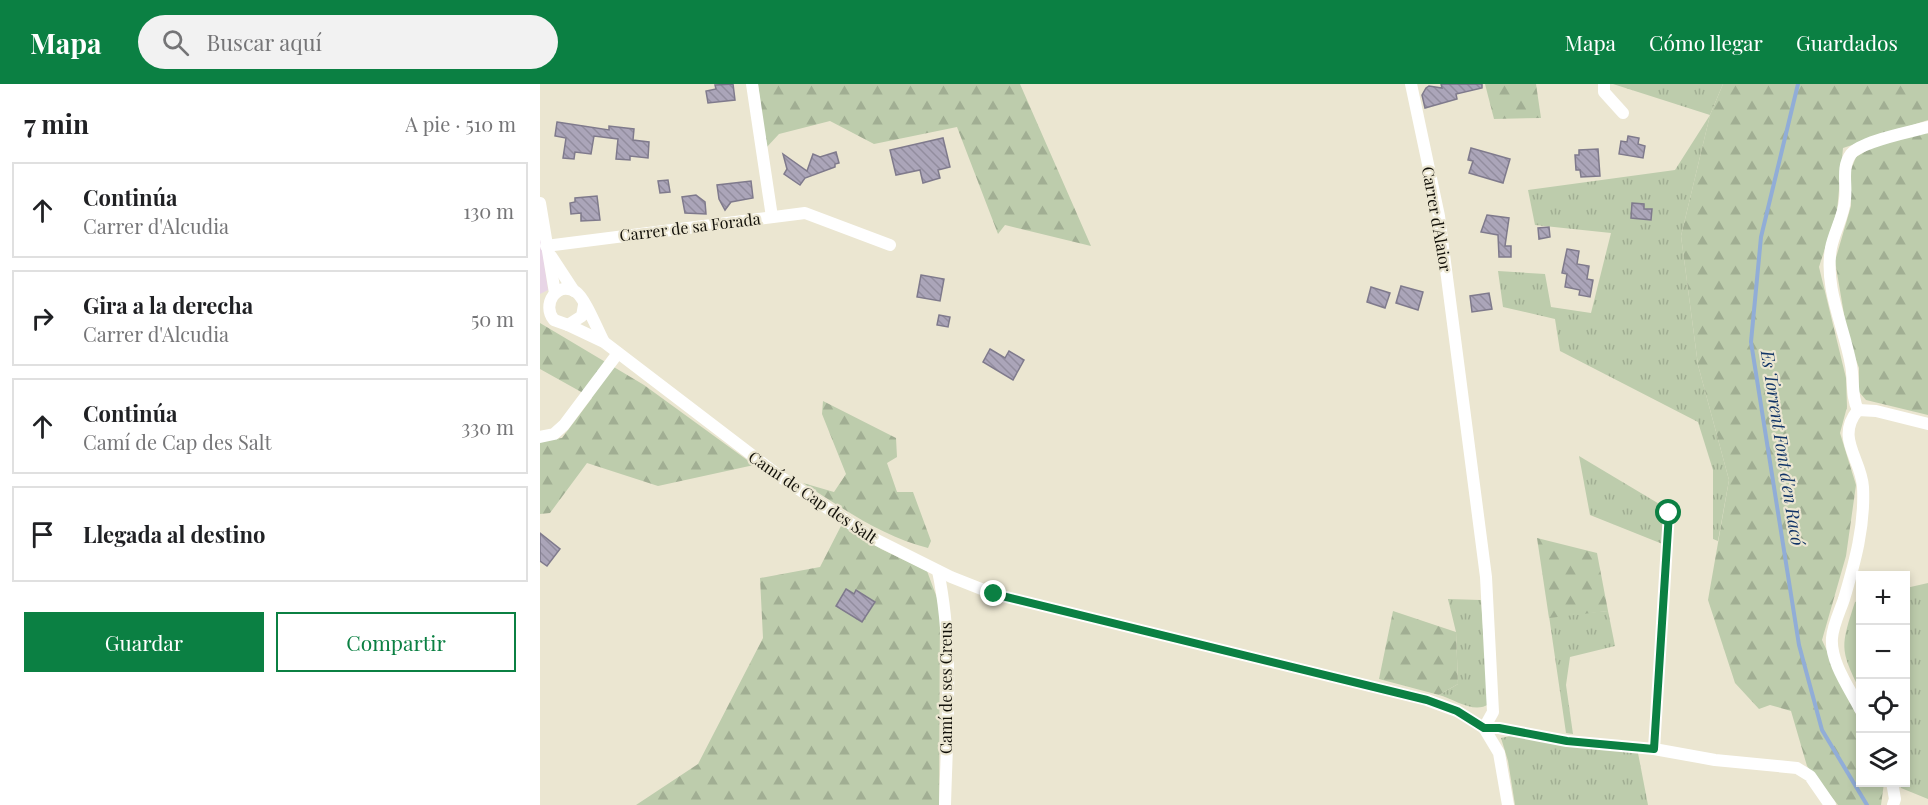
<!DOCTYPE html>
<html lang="es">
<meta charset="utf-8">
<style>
body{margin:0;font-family:"Playfair Display",serif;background:#f2f2f2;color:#202124}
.controls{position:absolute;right:18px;bottom:18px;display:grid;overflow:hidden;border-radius:0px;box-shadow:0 3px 9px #0003}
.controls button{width:54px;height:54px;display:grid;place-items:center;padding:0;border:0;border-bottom:2px solid #e0e0e0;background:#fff;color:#202124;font:30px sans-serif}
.stop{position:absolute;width:18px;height:18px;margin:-14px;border:4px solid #0b8043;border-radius:50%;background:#fff}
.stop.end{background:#0b8043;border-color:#fff;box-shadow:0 2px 6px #0008}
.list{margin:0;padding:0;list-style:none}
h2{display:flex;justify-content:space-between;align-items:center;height:78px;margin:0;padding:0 24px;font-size:26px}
h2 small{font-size:20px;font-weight:400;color:#757577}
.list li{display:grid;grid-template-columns:39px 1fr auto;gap:18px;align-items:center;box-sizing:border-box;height:96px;margin:0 12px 12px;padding:0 12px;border:2px solid #e0e0e0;border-radius:0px}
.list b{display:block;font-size:22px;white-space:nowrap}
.list p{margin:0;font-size:20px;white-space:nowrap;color:#757577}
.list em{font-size:20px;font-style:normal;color:#757577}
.actions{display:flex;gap:12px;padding:18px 24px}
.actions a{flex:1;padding:14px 0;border:2px solid #0b8043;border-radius:0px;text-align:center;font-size:21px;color:#0b8043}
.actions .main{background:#0b8043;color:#fff}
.icon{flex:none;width:33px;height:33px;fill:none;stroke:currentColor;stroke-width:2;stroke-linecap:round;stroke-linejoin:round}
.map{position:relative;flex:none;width:1388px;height:721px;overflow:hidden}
header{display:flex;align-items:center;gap:36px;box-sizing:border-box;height:84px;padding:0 30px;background:#0b8043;color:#fff}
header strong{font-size:28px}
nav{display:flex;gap:33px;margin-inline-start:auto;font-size:21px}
.search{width:420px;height:54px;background:#f2f2f2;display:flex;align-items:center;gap:15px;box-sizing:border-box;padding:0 21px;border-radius:33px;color:#757577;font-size:22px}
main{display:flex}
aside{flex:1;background:#fff}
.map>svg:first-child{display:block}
</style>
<header>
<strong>Mapa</strong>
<div class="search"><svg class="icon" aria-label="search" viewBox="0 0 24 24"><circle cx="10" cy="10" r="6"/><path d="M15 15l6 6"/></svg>Buscar aquí</div>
<nav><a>Mapa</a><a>Cómo llegar</a><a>Guardados</a></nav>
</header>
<main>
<aside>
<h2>7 min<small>A pie · 510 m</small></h2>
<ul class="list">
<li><svg class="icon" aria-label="ahead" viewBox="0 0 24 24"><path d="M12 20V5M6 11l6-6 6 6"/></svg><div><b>Continúa</b><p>Carrer d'Alcudia</p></div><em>130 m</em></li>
<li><svg class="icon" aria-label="right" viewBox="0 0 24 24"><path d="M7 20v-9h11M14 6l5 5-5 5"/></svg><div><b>Gira a la derecha</b><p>Carrer d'Alcudia</p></div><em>50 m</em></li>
<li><svg class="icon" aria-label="ahead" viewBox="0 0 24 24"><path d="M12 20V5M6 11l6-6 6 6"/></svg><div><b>Continúa</b><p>Camí de Cap des Salt</p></div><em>330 m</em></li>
<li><svg class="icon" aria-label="arrive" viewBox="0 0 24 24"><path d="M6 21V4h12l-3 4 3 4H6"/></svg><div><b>Llegada al destino</b></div></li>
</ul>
<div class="actions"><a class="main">Guardar</a><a>Compartir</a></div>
</aside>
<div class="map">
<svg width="1388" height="721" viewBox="0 0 1388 721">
<defs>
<pattern id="grass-tufts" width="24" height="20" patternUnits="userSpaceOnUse" patternTransform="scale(1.5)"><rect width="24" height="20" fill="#bdccac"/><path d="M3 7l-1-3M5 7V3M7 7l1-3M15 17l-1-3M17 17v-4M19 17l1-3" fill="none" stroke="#a1ae93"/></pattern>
<pattern id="forest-firs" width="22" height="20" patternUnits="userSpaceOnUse" patternTransform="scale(1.5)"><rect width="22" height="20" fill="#bdccac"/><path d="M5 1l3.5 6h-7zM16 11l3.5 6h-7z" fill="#a1ae93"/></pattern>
<pattern id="building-back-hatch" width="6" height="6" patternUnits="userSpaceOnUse" patternTransform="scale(1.5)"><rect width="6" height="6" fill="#aba5b9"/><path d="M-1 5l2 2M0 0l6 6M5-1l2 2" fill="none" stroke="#928d9e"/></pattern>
</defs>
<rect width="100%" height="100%" fill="#ebe6d1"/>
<path fill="#e8d5e6" d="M0,150L8,206L0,210Z"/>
<g fill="url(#grass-tufts)">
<path d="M1073,0H1183L1170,31L1141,152L1158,281L1189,396L1178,457L1173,455V386L1158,338L1020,267L1015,235L963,223L958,187L1005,190L1011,223L1051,229L1071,149L995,141L988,106L1135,86L1170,31Z"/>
<path d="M1039,372L1126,424L1125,461L1050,431Z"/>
<path d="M1388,499V715L1361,704L1359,699L1366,698V504Z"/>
<path d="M908,515L941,516L949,620C934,630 916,616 899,611L918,600L916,548Z"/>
<path d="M1320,516V606C1299,565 1301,561 1315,518Z"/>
<path d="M1068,527L1075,562L1030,573L1026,601L1033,650L1026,649L1009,532Z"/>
<path d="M975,651L1098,669L1108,721H975L968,677L961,654Z"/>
</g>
<g fill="url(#forest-firs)">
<path d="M218,0H480L551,162L465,141L458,150L417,43L334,60L290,37L239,50L226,64Z"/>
<path d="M945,0H996L1001,34L954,35Z"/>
<path d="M1183,0H1388V36L1303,64L1297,127L1279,183L1306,294L1307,323L1300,349L1316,401L1306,472L1282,556L1320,639V698L1344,699L1341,721H1298L1267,682L1251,627L1230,621L1219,625L1195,599L1168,516L1189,396L1158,281L1141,152L1170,31Z"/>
<path d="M1388,47V331L1326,316L1319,308V284L1308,254L1295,177L1311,122L1310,88L1316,73L1336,61Z"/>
<path d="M0,239L104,301L214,381L118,402L47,379L10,429L0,430V357L22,354L52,314L0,285Z"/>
<path d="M283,317L356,354L357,373L347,379L357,408H373L391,457L388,464C343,453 302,424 263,399L294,408L306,390L282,330Z"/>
<path d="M302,440L341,465L387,487L400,522L399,721H96L158,680L223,554L220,494L280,483Z"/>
<path d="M997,454L1057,469L1068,527L1009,534Z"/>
<path d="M853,527L916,548L918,600L899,611L839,595Z"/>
</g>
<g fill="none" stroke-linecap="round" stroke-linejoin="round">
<path stroke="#91add7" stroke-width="4" d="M1258,0L1221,153L1211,258L1259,561L1282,646L1327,721"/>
</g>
<g fill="url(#building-back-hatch)" stroke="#7f7a8c" stroke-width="1.5">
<path d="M193,0L195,16L168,19L166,7L176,5L175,1Z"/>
<path d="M901,0H942V4L916,10L917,15L885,24L882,11L886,4L889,2L902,4Z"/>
<path d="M17,38L69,46V42L94,45L93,56L109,58L108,74L90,72V76L76,75L78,55L54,52L51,70L35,68L34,75L23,74L26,54L15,52Z"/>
<path d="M1088,52L1099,54L1098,60L1105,62L1103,74L1079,70L1081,57L1087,58Z"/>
<path d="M403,54L410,83L398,86L400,94L383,99L380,86L356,91L350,66Z"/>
<path d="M931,64L970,75L963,99L929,89L933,77L928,76Z"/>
<path d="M1058,65L1060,92L1041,93L1040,86H1036L1035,71H1039V66Z"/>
<path d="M296,68L299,79L295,80V83L265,94L260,101L244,90L247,85L243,70L267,87L273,70L280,73Z"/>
<path d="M128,96L130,108L120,109L118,97Z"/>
<path d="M211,97L213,114L191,118L185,126L179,115L177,101Z"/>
<path d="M156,111L165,118L166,130L145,129L142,113Z"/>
<path d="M57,112L60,136L41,137V129L31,130L30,119L35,118V114Z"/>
<path d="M1092,119L1104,120V125H1112L1111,136L1091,134Z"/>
<path d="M947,131L969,134L965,162H971V173H959L958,151L941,148Z"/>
<path d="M1009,143L1010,153L999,155L998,144Z"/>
<path d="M1027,165L1039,167L1037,180L1049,182L1047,195L1053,196L1050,213L1039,211L1040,206L1025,203L1027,190L1022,189Z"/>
<path d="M381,191L404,195L400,217L377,213Z"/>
<path d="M861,202L883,208L878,226L856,219Z"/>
<path d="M831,203L850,209L845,224L827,218Z"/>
<path d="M949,209L952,225L932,228L930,212Z"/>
<path d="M399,231L410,233L408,243L397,241Z"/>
<path d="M450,265L465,274L469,267L484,276L473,296L443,278Z"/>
<path d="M0,449L20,465L7,482L0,477Z"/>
<path d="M306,505L314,510L316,506L335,518L322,538L296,522Z"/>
</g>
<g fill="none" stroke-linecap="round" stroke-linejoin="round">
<g stroke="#fff" stroke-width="12">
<path d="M212,0L232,133"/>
<path d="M871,0L899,132L946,493L953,628L944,644"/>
<path d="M1064,0V8L1083,29"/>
<path d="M0,119L15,209"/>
<path d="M6,162L265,129L350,161"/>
<path d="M11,172L34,207"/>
<path d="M44,221L42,232L28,241L14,236C1,221 17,196 36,208C45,214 58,247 64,258"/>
<path d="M28,241L64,258L242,394L329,452L411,493L454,510L887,616L917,627L944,644H959L1027,657L1114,665L1175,676L1257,684L1270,692L1290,721"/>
<path d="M1318,326C1311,313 1314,296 1311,281C1304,242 1284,205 1291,164C1294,148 1304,132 1305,115C1307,101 1301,83 1311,70C1321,57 1370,48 1388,43"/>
<path d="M0,353L14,350L24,341L78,269"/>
<path d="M398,487C414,563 407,644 405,721"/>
<path d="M1320,625C1310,605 1290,578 1292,554C1293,541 1300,527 1304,515C1315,478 1325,442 1323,403C1321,374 1295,354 1318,326L1336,327L1388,340"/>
<path d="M944,644L959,669L968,721"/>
<path d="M1114,665L1129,429"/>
<path d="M1352,698L1355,715L1353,721"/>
</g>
</g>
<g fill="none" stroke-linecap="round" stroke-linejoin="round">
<path stroke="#0b8043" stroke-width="8" d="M454,510L887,616L917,627L944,644H959L1027,657L1114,665L1129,429"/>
</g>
<g text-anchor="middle" stroke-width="4.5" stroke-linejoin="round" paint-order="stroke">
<g font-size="16" fill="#121009" stroke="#ebe6d1">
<text transform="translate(897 135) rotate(80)" y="6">Carrer d'Alaior</text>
<text transform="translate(150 143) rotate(-7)" y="6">Carrer de sa Forada</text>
<text transform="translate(273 413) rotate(34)" y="6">Camí de Cap des Salt</text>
<text transform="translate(406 604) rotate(-90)" y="6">Camí de ses Creus</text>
</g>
<g font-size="18" font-style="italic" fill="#113467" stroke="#ebe6d1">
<text transform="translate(1242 364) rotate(81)" y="6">Es Torrent Font d'en Racó</text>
</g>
</g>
</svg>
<div class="controls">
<button>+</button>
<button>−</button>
<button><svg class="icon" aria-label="locate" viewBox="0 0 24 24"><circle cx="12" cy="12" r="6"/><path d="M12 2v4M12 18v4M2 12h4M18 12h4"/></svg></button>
<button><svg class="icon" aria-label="layers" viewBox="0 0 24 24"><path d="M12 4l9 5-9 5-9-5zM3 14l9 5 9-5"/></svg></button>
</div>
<div class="stop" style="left:1129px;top:429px"></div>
<div class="stop end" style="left:454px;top:510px"></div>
</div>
</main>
